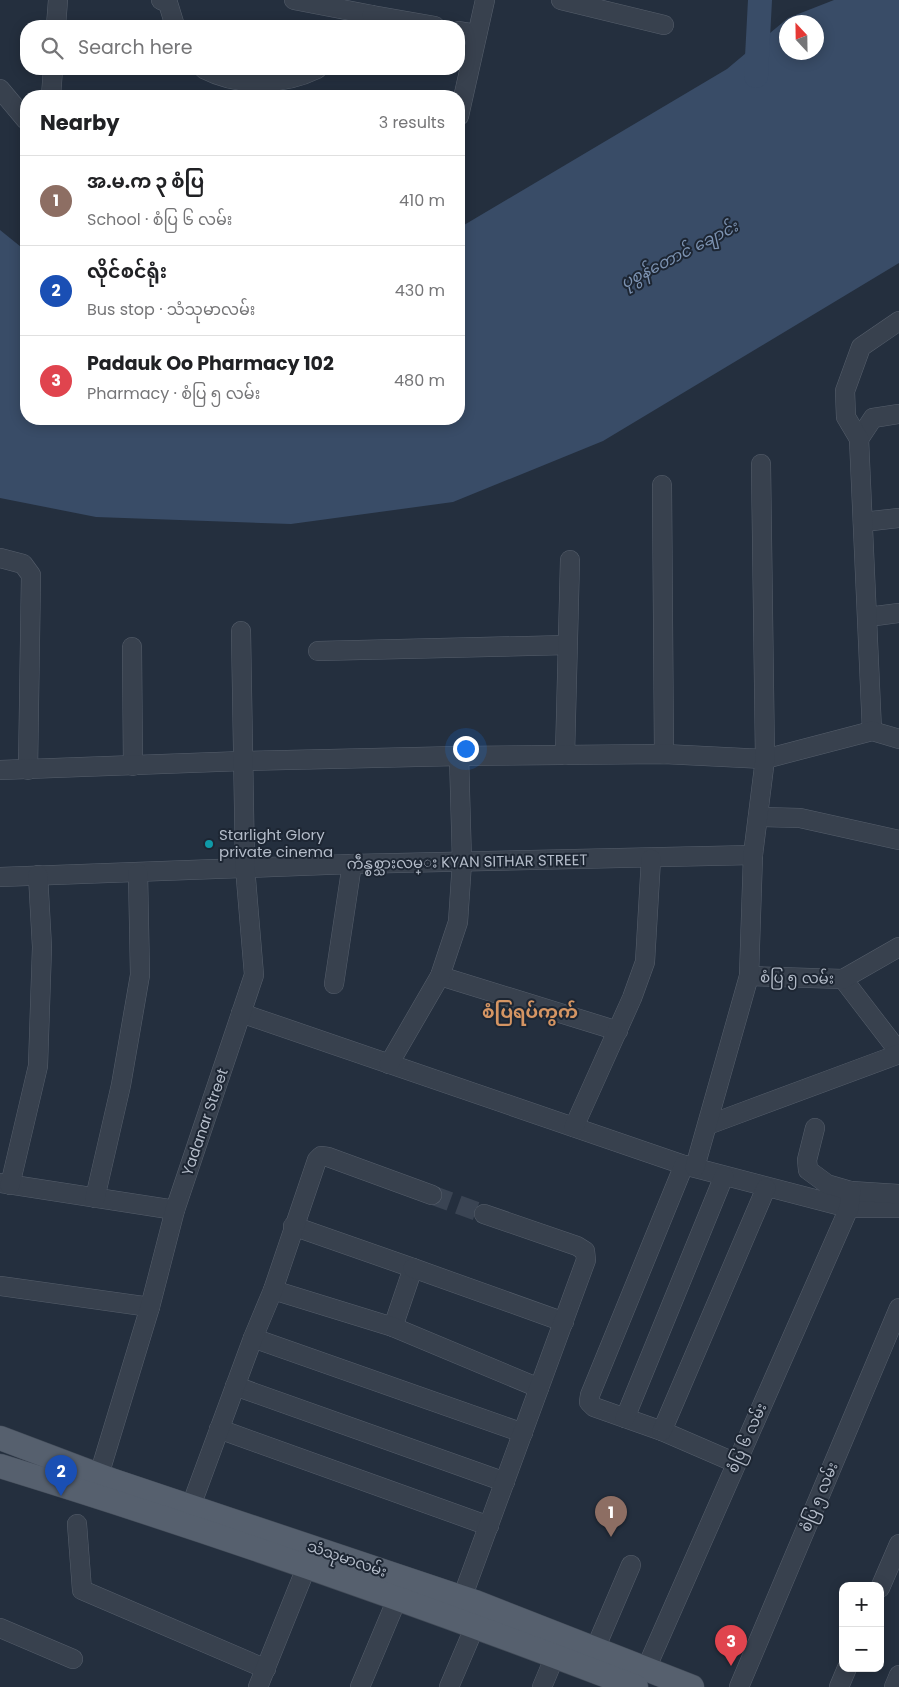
<!DOCTYPE html>
<meta charset="utf-8">
<style>
body{margin:0;font-family:Poppins,"Noto Sans Myanmar",sans-serif;background:#f6f6f6;color:#202124}
.controls{position:absolute;right:15px;bottom:15px;display:grid;overflow:hidden;border-radius:10px;box-shadow:0 2px 12px #0003}
.controls button{width:45px;height:45px;display:grid;place-items:center;padding:0;border:0;border-bottom:1px solid #e0e0e0;background:#fff;color:#202124;font:25px sans-serif}
.compass{position:absolute;left:779px;top:15px;width:45px;height:45px;border-radius:50%;background:#fff;box-shadow:0 2px 12px #0003;rotate:338deg}
.you{position:absolute;left:465px;top:748px;width:18px;height:18px;margin:-12px;border:4px solid #fff;border-radius:50%;background:#1a73e8;box-shadow:0 0 0 8px #1a73e833}
.badge{display:grid;place-items:center;width:32px;height:32px;border-radius:50%;background:#506383;color:#fff;font-size:16px;font-weight:700}
.pin{position:absolute;translate:-50% -41px;filter:drop-shadow(0 1px 2px #0008)}
.pin::after{content:'';position:absolute;top:26px;width:18px;height:15px;background:inherit;clip-path:polygon(0 0,100% 0,50% 100%)}
.list{margin:0;padding:0;list-style:none}
h2{display:flex;justify-content:space-between;align-items:center;height:65px;margin:0;padding:0 20px;font-size:21px}
h2 small{font-size:16px;font-weight:400;color:#757577}
.list li{display:grid;grid-template-columns:32px 1fr auto;gap:15px;align-items:center;box-sizing:border-box;height:90px;padding:0 20px;border-top:1px solid #e0e0e0}
.list b{display:block;font-size:19px;white-space:nowrap}
.list p{margin:0;font-size:16px;white-space:nowrap;color:#757577}
.list em{font-size:16px;font-style:normal;color:#757577}
.icon{flex:none;width:28px;height:28px;fill:none;stroke:currentColor;stroke-width:2;stroke-linecap:round;stroke-linejoin:round}
.map{position:relative;flex:none;width:899px;height:1687px;overflow:hidden}
.search{position:absolute;background:#fff;box-shadow:0 2px 12px #0003;left:20px;top:20px;width:445px;height:55px;display:flex;align-items:center;gap:12px;box-sizing:border-box;padding:0 18px;border-radius:20px;color:#757577;font-size:19px}
.panel{position:absolute;background:#fff;box-shadow:0 2px 12px #0003;left:20px;top:90px;width:445px;height:335px;border-radius:20px}
.map>svg:first-child{display:block}
</style>
<div class="map">
<svg width="899" height="1687" viewBox="0 0 899 1687">
<rect width="100%" height="100%" fill="#242f3e"/>
<path fill="#394c67" fill-rule="evenodd" d="M834,0H899V263L603,441L453,502L291,524L96,517L0,498V230L26,251V419H459V228L727,69L788,18ZM786,22H816V52H786Z"/>
<g fill="none" stroke-linecap="round" stroke-linejoin="round">
<path stroke="#394c67" stroke-width="24" d="M756,76L760,0"/>
<path stroke="#3a4453" stroke-width="19" stroke-dasharray="19 9" stroke-linecap="butt" d="M432,1195L484,1214"/>
<defs>
<g id="minor">
<path d="M161,0L168,3L175,26"/>
<path d="M294,0L372,15L370,26"/>
<path d="M561,0L664,25"/>
<path d="M372,15L435,26"/>
<path d="M56,26L58,0"/>
<path d="M459,31L477,34"/>
<path d="M204,69C239,87 282,86 317,69"/>
<path d="M0,89L26,120"/>
<path d="M51,96L53,69"/>
<path d="M459,116L485,0"/>
<path d="M859,439L873,418L899,414"/>
<path d="M662,485L664,754"/>
<path d="M863,522L899,518"/>
<path d="M0,558L23,564L31,575L28,770"/>
<path d="M868,617L899,613"/>
<path d="M132,647L133,766"/>
<path d="M318,651L567,645"/>
<path d="M872,731L859,439L846,417L845,391L861,347L899,321"/>
<path d="M565,755L570,560"/>
<path d="M0,770L243,761L459,756L664,754L765,759L872,731L899,739"/>
<path d="M758,817L800,818L899,840"/>
<path d="M0,877L352,864L753,855"/>
<path d="M440,976L618,1031"/>
<path d="M749,976L843,979L899,1052"/>
<path d="M843,979L899,947"/>
<path d="M334,984L352,864"/>
<path d="M241,1013L684,1165L849,1208H899"/>
<path d="M389,1064L440,976L458,922L462,862L459,756"/>
<path d="M708,1125L899,1054"/>
<path d="M574,1127L632,998L645,962L651,859"/>
<path d="M684,1165L590,1395L589,1402L594,1407L662,1431L736,1463"/>
<path d="M695,1167L749,976L753,855L765,759L761,464"/>
<path d="M0,1183L175,1210"/>
<path d="M10,1185L38,1066L42,947L38,875"/>
<path d="M851,1191L899,1194"/>
<path d="M95,1198L121,1085L140,975L138,873"/>
<path d="M293,1226L413,1268L393,1327"/>
<path d="M413,1268L564,1322"/>
<path d="M0,1286L150,1307"/>
<path d="M273,1290L393,1327L539,1388"/>
<path d="M253,1338L523,1433"/>
<path d="M235,1386L505,1482"/>
<path d="M625,1418L724,1176"/>
<path d="M219,1429L489,1526"/>
<path d="M662,1431L766,1188"/>
<path d="M99,1475L150,1307L175,1210L254,975L245,867L241,631"/>
<path d="M191,1506L253,1338L273,1290L317,1160L321,1156L328,1157L432,1195"/>
<path d="M77,1524L82,1590L266,1669"/>
<path d="M880,1588L899,1544"/>
<path d="M462,1598L586,1260L585,1251L577,1246L484,1214"/>
<path d="M0,1628L73,1659"/>
<path d="M595,1649L631,1565"/>
<path d="M646,1669L849,1208L851,1191L827,1184L808,1170L807,1160L815,1128"/>
<path d="M258,1687L306,1568"/>
<path d="M360,1687L397,1599"/>
<path d="M449,1687L475,1626"/>
<path d="M542,1687L555,1656"/>
<path d="M739,1687L899,1308"/>
<path d="M839,1687L847,1668"/>
<path d="M894,1687L899,1675"/>
</g>
<g id="major">
<path d="M0,1438L111,1480L475,1602L692,1687"/>
<path d="M0,1466C215,1532 427,1607 636,1687"/>
</g>
</defs>
<use href="#minor" stroke="#565f6c" stroke-width="20"/>
<use href="#major" stroke="#414a57" stroke-width="25"/>
<use href="#minor" stroke="#38414e" stroke-width="19"/>
<use href="#major" stroke="#56606e" stroke-width="24"/>
</g>
<circle fill="#0f9aa8" stroke="#1d2633" stroke-width="2" cx="209" cy="844" r="5"/>
<g text-anchor="middle" stroke-width="4" stroke-linejoin="round" paint-order="stroke">
<g font-size="15" fill="#b4bcc9" stroke="#1d2633" text-anchor="start">
<text x="219" y="840">Starlight Glory<tspan x="219" dy="17">private cinema</tspan></text>
</g>
<g font-size="15" fill="#b4bcc9" stroke="#1d2633">
<text transform="translate(467 862) rotate(-1)" y="5">ကဵန္စစ္သားလမ္း KYAN SITHAR STREET</text>
<text transform="translate(797 978) rotate(1)" y="5">စံပြ ၅ လမ်း</text>
<text transform="translate(205 1122) rotate(-71)" y="5">Yadanar Street</text>
<text transform="translate(747 1438) rotate(-66)" y="5">စံပြ ၆ လမ်း</text>
<text transform="translate(819 1497) rotate(-67)" y="5">စံပြ ၅ လမ်း</text>
<text transform="translate(347 1559) rotate(19)" y="5">သံသုမာလမ်း</text>
</g>
<g font-size="16" font-style="italic" fill="#7c92b1" stroke="#1d2633">
<text transform="translate(679 254) rotate(-27)" y="6">ပုစွန်တောင် ချောင်း</text>
</g>
<g font-size="18" font-weight="bold" fill="#d59563" stroke="#1d2633">
<text x="530" y="1018">စံပြရပ်ကွက်</text>
</g>
</g>
</svg>
<div class="controls">
<button>+</button>
<button>−</button>
</div>
<svg class="compass" viewBox="-18 -18 36 36"><path d="M0-13l5 13h-10z" fill="#e53935"/><path d="M0 13l5-13h-10z" fill="#757577"/></svg>
<div class="you"></div>
<div class="pin badge" style="left:611px;top:1537px;background:#8d6e63">1</div>
<div class="pin badge" style="left:61px;top:1496px;background:#1a4fb4">2</div>
<div class="pin badge" style="left:731px;top:1666px;background:#e0444e">3</div>
<div class="search"><svg class="icon" aria-label="search" viewBox="0 0 24 24"><circle cx="10" cy="10" r="6"/><path d="M15 15l6 6"/></svg>Search here</div>
<section class="panel">
<h2>Nearby<small>3 results</small></h2>
<ul class="list">
<li><span class="badge" style="background:#8d6e63">1</span><div><b>အ.မ.က ၃ စံပြ</b><p>School · စံပြ ၆ လမ်း</p></div><em>410 m</em></li>
<li><span class="badge" style="background:#1a4fb4">2</span><div><b>လိုင်စင်ရုံး</b><p>Bus stop · သံသုမာလမ်း</p></div><em>430 m</em></li>
<li><span class="badge" style="background:#e0444e">3</span><div><b>Padauk Oo Pharmacy 102</b><p>Pharmacy · စံပြ ၅ လမ်း</p></div><em>480 m</em></li>
</ul>
</section>
</div>
